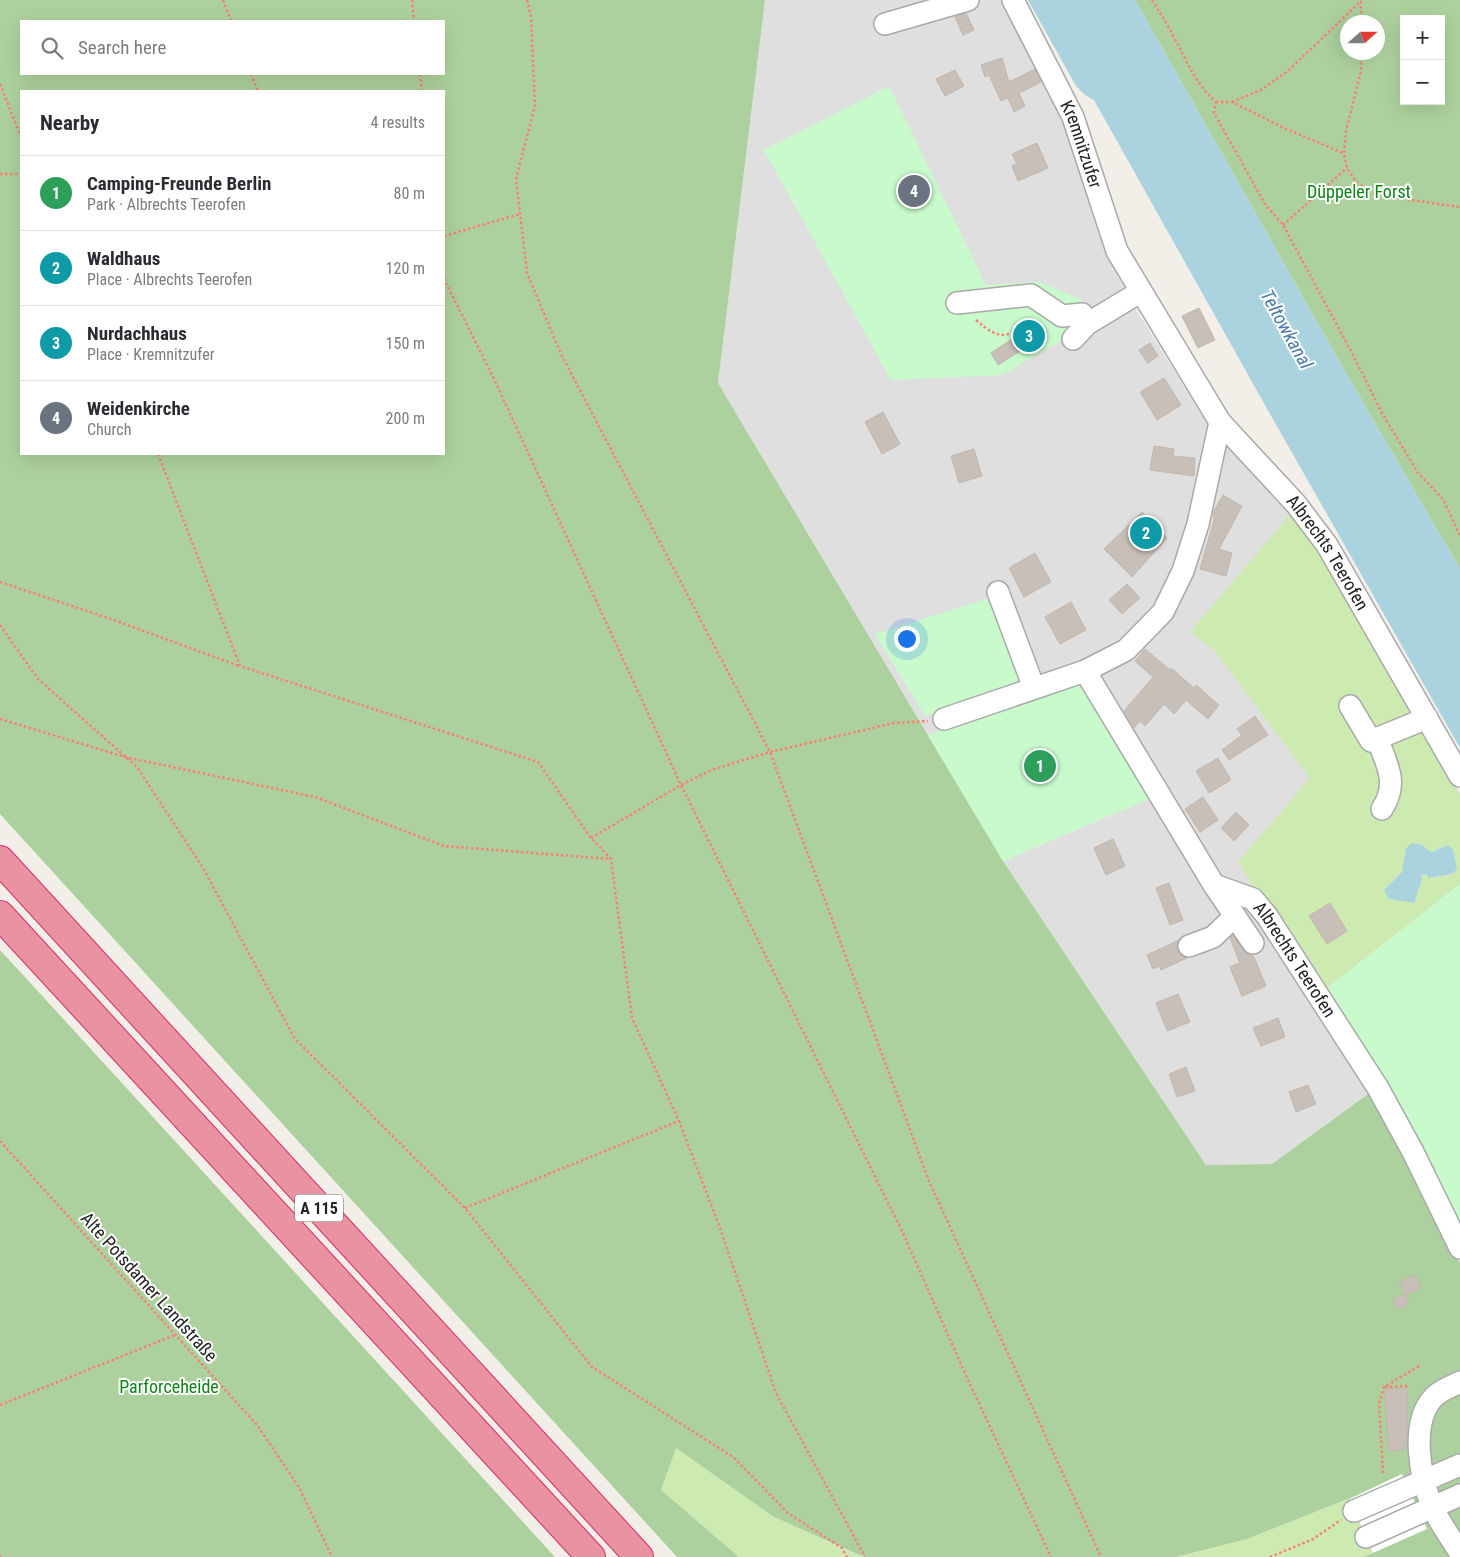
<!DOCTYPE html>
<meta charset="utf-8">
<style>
body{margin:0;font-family:"Roboto Condensed",sans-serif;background:#f2f2f3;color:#2b2b33}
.controls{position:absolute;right:15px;top:15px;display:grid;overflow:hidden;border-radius:0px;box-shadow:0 5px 20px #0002}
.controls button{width:45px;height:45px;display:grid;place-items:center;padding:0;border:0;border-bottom:1px solid #e1e1e2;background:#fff;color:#2b2b33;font:25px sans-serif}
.compass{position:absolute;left:1340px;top:15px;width:45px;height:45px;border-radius:50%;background:#fff;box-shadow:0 5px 20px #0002;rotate:69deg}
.you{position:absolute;left:906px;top:638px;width:18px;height:18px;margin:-12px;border:4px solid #fff;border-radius:50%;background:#1a73e8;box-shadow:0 0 0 8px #1a73e833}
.badge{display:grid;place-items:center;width:32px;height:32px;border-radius:50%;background:#d40000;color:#fff;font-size:16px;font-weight:700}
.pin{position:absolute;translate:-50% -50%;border:2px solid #fff;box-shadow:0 1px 5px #0006}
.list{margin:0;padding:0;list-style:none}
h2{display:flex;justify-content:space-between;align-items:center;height:65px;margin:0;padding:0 20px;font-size:21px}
h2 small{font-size:16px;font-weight:400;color:#7c7c81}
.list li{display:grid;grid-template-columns:32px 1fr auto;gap:15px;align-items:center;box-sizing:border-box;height:75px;padding:0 20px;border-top:1px solid #e1e1e2}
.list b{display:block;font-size:19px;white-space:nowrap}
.list p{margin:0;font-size:16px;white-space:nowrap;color:#7c7c81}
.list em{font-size:16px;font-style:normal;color:#7c7c81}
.icon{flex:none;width:28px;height:28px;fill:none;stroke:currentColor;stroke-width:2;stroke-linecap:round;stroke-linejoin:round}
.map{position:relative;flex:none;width:1460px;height:1557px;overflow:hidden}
.search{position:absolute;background:#fff;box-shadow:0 5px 20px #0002;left:20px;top:20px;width:425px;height:55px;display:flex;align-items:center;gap:12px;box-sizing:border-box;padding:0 18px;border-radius:0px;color:#7c7c81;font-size:19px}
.panel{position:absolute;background:#fff;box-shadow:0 5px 20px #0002;left:20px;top:90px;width:425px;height:365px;border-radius:0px}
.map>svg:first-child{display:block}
</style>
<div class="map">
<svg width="1460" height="1557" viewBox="0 0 1460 1557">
<rect width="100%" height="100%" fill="#f2efe9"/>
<path fill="#e0dfdf" d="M765,0H1006L1067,119L1131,302L1201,413L1294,510L1460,794V884L1318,995L1378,1088L1272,1164L1206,1165L1003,861L1151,798L1078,680L928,735L718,383Z"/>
<g fill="#cdebb0" fill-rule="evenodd">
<path d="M1294,510L1322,547L1460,794V884L1318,995L1267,916L1239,861L1310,778L1214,650L1190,632ZM1420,844L1432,852L1441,847L1457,869L1452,875L1428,878L1427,874L1421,875L1414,903L1391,881L1402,872Z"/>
<path d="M676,1447L774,1517L858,1555L867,1557H739L661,1490Z"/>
<path d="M1349,1499L1373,1553L1363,1557H1176L1247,1539Z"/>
</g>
<g fill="#add19e" fill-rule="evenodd">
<path d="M0,0H765L718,383L1003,861L1206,1165L1272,1164L1371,1092L1460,1263V1557H1363L1373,1553L1348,1499L1247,1539L1176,1557H867L859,1555L774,1517L676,1448L661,1490L739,1557H677L0,814ZM21,21H444V74H21ZM21,91H444V454H21Z"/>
<path d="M1135,0H1460V569L1347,375ZM1404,19H1441V101H1404ZM1348,22H1378V52H1348Z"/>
<path d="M0,950L57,1012L555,1557H0Z"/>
</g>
<g fill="#c8facc">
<path d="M889,86L986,285L1039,282L1081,299L1087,312L1065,323L1071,335L1002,375L891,380L764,150Z"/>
<path d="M990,598L1025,681L925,716L875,634Z"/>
<path d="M1079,680L1151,798L1003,861L928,735Z"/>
<path d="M1460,884V1248L1318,995Z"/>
</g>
<g fill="#aad3df">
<path d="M1028,0H1135L1347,375L1460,569V748L1270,414L1094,100L1085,95L1076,86Z"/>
<path d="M1412,843L1420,844L1432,852L1448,845L1453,849L1457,869L1452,874L1428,878L1427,874L1421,875L1422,879L1414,903L1389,899L1384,890L1402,872L1406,848Z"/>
</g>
<path fill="#fff" d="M1402,1474L1427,1529L1373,1553L1349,1499Z"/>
<g fill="#c7bfb8" stroke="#c4b6ab">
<path d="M966,13L974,30L963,35L955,17Z"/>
<path d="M1002,58L1009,82L1035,69L1041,82L1019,93L1025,106L1014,112L1008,98L1001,101L989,75L985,77L981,65Z"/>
<path d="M955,70L964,86L945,96L936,79Z"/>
<path d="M1037,143L1048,168L1018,181L1012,166L1017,164L1012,154Z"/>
<path d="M1199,308L1215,340L1198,348L1182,316Z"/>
<path d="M1039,321L1047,334L998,365L991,353Z"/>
<path d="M1150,343L1158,356L1148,363L1139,350Z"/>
<path d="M1164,378L1181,405L1157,420L1140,392Z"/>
<path d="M883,412L900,444L882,454L865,422Z"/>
<path d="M1154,446L1174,449L1173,456L1195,458L1194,476L1150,470Z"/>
<path d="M974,449L982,476L959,483L951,456Z"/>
<path d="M1223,495L1242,506L1219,549L1232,553L1226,576L1200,569L1214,520L1213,513Z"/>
<path d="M1142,512L1167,538L1132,577L1104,549Z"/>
<path d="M1035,553L1051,582L1024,597L1009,568Z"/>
<path d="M1127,584L1140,598L1122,614L1109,600Z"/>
<path d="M1071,602L1086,630L1060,644L1045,617Z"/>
<path d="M1145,649L1170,670L1171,668L1194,688L1196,685L1219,705L1208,719L1186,700L1174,714L1164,704L1145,726L1140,721L1134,728L1124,711L1153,677L1135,661Z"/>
<path d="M1255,716L1268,735L1229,760L1222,750L1242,735L1237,729Z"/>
<path d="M1218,758L1231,780L1209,793L1196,771Z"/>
<path d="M1203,797L1218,820L1200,832L1185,809Z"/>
<path d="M1236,812L1249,825L1234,841L1221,828Z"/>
<path d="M1113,839L1125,866L1106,875L1094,848Z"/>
<path d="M1169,883L1183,920L1170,925L1156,888Z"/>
<path d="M1330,903L1347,931L1327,944L1309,916Z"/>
<path d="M1233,935L1243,950L1254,957L1266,986L1242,996L1230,967L1240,963L1230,938Z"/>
<path d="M1179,940L1178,951L1187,958L1161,970L1160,966L1153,969L1147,955Z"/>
<path d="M1178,994L1190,1022L1167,1031L1156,1003Z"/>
<path d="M1278,1018L1285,1037L1261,1046L1253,1028Z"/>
<path d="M1186,1067L1195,1091L1177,1097L1169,1074Z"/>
<path d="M1308,1085L1316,1104L1296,1112L1289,1092Z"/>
<path d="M1415,1275L1421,1288L1405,1295L1409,1304L1397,1309L1393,1299L1404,1294L1399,1282Z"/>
<path d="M1407,1388V1445H1404V1450L1388,1451L1385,1389Z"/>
</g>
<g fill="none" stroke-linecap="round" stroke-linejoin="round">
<defs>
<g id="minor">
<path id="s1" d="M1013,0L1073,117L1117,251L1220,422L1296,504L1327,545L1460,776"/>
<path d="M885,24L968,0"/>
<path d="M957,303L1031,295L1062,316L1082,314L1087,324"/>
<path d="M1073,339L1087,324L1140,292"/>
<path d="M998,592L1034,688"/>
<path d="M1085,671L1214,885L1253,943"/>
<path d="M1350,706L1371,741L1427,718"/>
<path d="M944,719L1085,671L1126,650L1163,612L1183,571L1198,524L1220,422"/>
<path d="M1377,738C1387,765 1399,783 1382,809"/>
<path id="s2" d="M1214,885L1253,899L1267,916L1378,1088L1413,1152L1460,1248"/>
<path d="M1189,946L1213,937L1235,916"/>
<path d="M1460,1382C1451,1387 1440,1390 1433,1398C1410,1423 1420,1477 1432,1506C1439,1522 1451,1538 1460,1553"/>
<path d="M1354,1511L1460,1465"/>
<path d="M1366,1537L1460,1495"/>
</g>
<g id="highway">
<path d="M0,860L639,1557"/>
<path d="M0,915L591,1557"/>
</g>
</defs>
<use href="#minor" stroke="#a9a9a9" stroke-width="24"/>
<use href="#highway" stroke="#dc2a67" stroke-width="30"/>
<g stroke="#fa8072" stroke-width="2.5" stroke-dasharray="2.5 2.5" stroke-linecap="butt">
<path d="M223,0L231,21"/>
<path d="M412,0L414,21"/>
<path d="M527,0L531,17L535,106L516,179L527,273L561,354L770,752L929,1181L1101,1557"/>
<path d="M1152,0C1159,11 1166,22 1172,34C1187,60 1193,81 1216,102L1214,113L1265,204L1283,225L1351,351L1382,413L1418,473L1443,499L1460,536"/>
<path d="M1361,1V22"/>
<path d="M1361,52V71L1346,131L1344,153L1347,168L1357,183L1377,195L1460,207"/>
<path d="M251,74L258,91"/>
<path d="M420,74L422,91"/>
<path d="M0,84L21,137"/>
<path d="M1216,102H1232L1284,128L1343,153"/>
<path d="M1232,102L1261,90L1289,70L1361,1"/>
<path d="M0,174H21"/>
<path d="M1283,225L1347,168"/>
<path d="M444,236L520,214"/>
<path d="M444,273L445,281L495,381L681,785L903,1233L968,1380L1051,1557"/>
<path d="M976,320C1003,344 1008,335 1036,320"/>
<path d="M158,454L240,666L538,762L591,838L611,859L632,1018L679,1121L720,1228L776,1393L865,1557"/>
<path d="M0,582L111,619L239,666"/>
<path d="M0,625L38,679L137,767L203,868L295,1039L465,1208L592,1367L733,1457L788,1513L842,1548L847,1557"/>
<path d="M0,719L125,757L315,797L444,846L610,859"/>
<path d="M591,838L681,785L714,769L770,752L894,723L928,721"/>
<path d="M0,1141L257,1425L299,1487L332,1557"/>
<path d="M465,1208L679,1121"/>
<path d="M1385,1387L1408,1386"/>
<path d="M0,1405L175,1335"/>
<path d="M1383,1473L1379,1404L1384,1387L1421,1365"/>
<path d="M0,1556L1,1557"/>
<path d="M1270,1557L1313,1539L1341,1520"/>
</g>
<use href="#minor" stroke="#fff" stroke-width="21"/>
<use href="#highway" stroke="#e892a2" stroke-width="28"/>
</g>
<g text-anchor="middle" stroke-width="4" stroke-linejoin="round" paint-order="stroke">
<rect fill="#fff" stroke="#646464" stroke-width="1" x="295" y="1194.5" width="48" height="27" rx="4"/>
<g font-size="16" font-weight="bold" fill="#222">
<text x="319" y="1214">A 115</text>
</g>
<g font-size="18" fill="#222" stroke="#fff">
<text dy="6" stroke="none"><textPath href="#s1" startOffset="160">Kremnitzufer</textPath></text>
<text dy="6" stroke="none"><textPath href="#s1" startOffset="642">Albrechts Teerofen</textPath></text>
<text dy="6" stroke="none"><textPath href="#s2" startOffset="115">Albrechts Teerofen</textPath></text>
<text transform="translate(149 1287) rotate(48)" y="6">Alte Potsdamer Landstraße</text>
</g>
<g font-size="18" fill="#0c8416" stroke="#fff">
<text x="1359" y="198">Düppeler Forst</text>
<text x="169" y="1393">Parforceheide</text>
</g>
<g font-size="19" font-style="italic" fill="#4a7aab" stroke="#fff">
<text transform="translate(1287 329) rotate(61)" y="7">Teltowkanal</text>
</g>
</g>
</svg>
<div class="controls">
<button>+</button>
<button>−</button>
</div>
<svg class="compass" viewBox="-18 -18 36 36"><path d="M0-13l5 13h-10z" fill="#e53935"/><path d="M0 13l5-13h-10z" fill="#7c7c81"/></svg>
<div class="you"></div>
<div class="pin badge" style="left:1040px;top:766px;background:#2e9e5b">1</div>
<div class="pin badge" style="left:1146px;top:533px;background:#0f9aa8">2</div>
<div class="pin badge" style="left:1029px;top:336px;background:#0f9aa8">3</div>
<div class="pin badge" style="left:914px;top:191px;background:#6b7280">4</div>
<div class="search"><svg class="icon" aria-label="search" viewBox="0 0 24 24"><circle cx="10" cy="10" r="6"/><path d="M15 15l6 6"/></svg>Search here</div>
<section class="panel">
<h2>Nearby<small>4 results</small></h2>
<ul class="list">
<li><span class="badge" style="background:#2e9e5b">1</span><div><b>Camping-Freunde Berlin</b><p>Park · Albrechts Teerofen</p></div><em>80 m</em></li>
<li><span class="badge" style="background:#0f9aa8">2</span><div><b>Waldhaus</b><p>Place · Albrechts Teerofen</p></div><em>120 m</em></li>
<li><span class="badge" style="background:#0f9aa8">3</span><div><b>Nurdachhaus</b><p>Place · Kremnitzufer</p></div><em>150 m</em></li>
<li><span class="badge" style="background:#6b7280">4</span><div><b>Weidenkirche</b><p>Church</p></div><em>200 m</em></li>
</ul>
</section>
</div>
